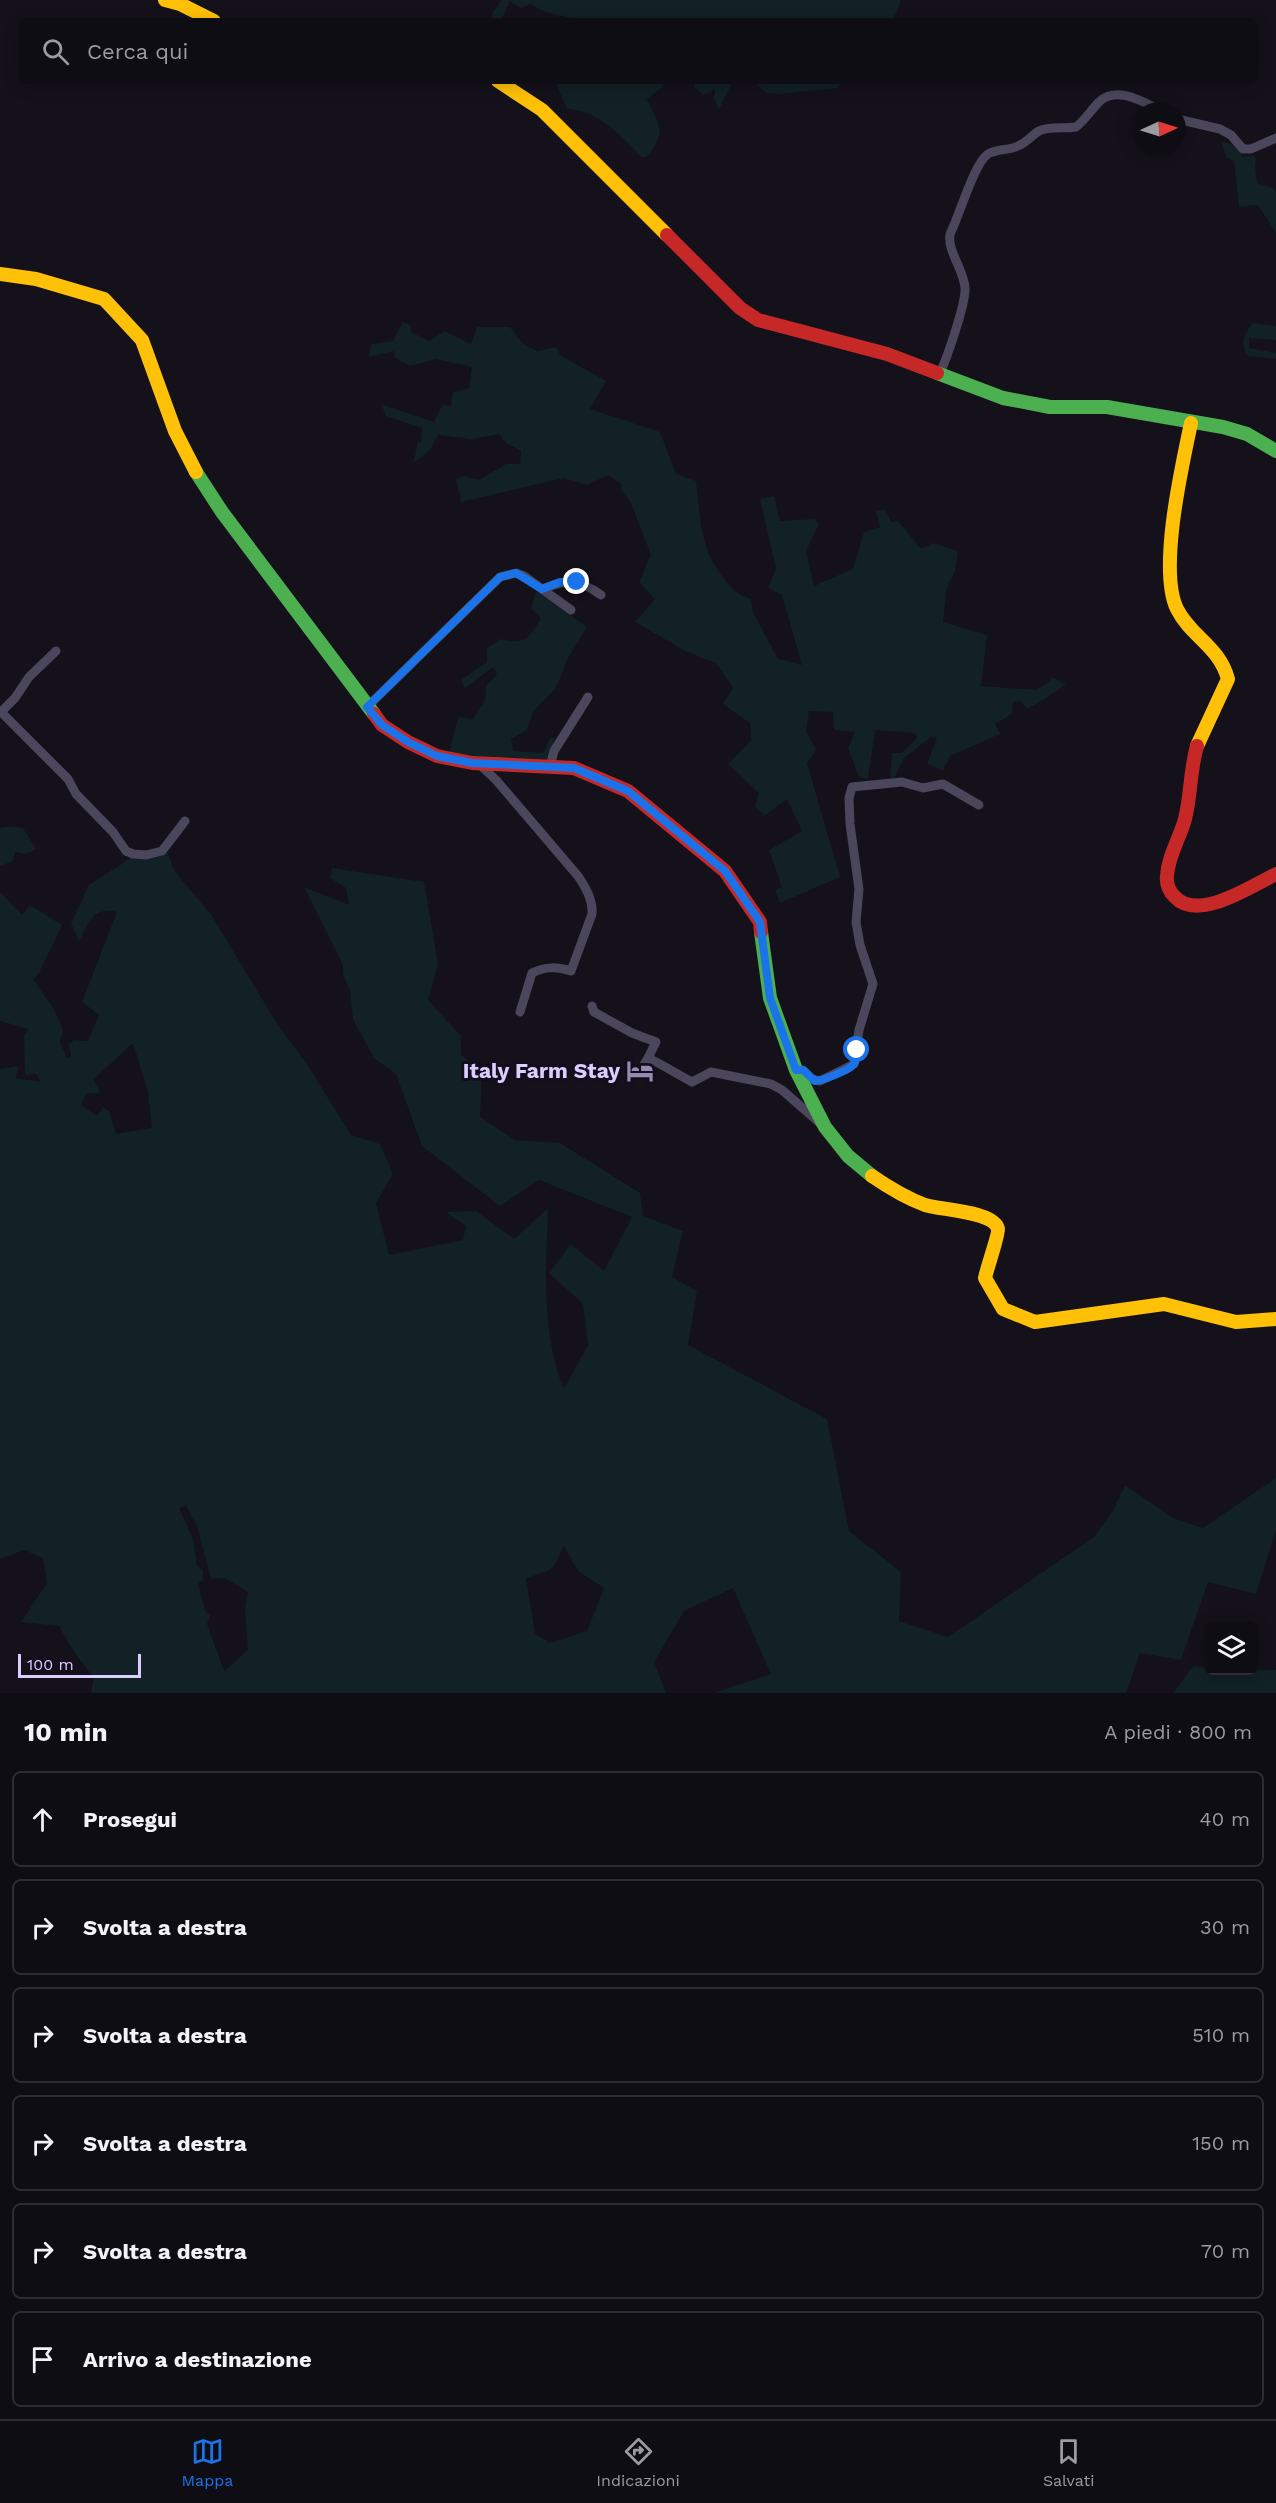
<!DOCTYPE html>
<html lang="it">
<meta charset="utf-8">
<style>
body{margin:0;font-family:"Work Sans",sans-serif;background:#1d1b22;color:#f1f3f6}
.controls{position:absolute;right:18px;bottom:18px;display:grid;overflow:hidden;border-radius:9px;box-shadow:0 3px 15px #0003}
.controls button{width:54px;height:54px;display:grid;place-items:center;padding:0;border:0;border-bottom:2px solid #2f2d34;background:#0f0d14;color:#f1f3f6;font:30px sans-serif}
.compass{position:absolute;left:1132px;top:102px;width:54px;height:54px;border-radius:50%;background:#0f0d14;box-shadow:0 3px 15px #0003;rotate:86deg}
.scale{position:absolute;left:18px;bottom:15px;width:123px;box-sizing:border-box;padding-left:6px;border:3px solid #dbcefc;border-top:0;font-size:16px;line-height:21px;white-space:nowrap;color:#dbcefc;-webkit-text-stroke:4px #130d1e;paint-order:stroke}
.stop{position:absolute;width:18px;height:18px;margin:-14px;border:4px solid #1a73e8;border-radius:50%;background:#fff}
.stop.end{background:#1a73e8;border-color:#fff;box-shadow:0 2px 6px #0008}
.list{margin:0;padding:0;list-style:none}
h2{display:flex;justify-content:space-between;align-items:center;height:78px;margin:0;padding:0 24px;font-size:26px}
h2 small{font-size:20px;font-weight:400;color:#9b9ca0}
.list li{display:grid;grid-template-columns:39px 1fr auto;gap:18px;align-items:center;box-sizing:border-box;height:96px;margin:0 12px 12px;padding:0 12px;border:2px solid #2f2d34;border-radius:9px}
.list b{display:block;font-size:22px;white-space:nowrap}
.list em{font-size:20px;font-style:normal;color:#9b9ca0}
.icon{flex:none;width:33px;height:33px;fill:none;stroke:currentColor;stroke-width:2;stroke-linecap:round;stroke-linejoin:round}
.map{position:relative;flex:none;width:1276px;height:1693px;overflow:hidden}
.search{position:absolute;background:#0f0d14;box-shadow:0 3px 15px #0003;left:18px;right:18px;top:18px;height:66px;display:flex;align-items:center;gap:15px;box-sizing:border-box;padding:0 21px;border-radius:9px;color:#9b9ca0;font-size:22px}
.sheet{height:726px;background:#0f0d14}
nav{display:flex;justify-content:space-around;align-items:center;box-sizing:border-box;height:84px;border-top:2px solid #2f2d34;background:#0f0d14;font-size:16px;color:#9b9ca0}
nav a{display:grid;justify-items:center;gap:3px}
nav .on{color:#1a73e8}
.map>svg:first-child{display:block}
</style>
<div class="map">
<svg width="1276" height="1693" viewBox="0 0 1276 1693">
<rect width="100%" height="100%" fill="#14111a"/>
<g fill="#112126" fill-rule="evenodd">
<path d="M502,0H901L893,21H570L571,18L545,12L530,4L521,8L510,1L501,21H490L493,12Z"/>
<path d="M555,81H661L664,86L647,99C659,127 667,130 648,156L642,158C622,136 598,110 567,109Z"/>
<path d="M696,81H733L719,109L714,99L715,89L703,95L694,87Z"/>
<path d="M754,81H843L837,88L778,94L766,93Z"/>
<path d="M1222,142C1232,144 1240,145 1242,157L1254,156L1256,160L1255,166L1257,183L1274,188L1276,193V233L1258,205L1239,207L1234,161L1226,157Z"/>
<path d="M403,322L410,325L411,332L429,341L445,331L471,344L477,327H510L522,343L537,351L557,347L560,355L606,381L590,409L660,432L676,474L696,481C701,517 699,546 722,576C732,589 735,594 751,599L753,612L778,659L802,665L782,595L768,588L776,569L760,499L774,496L780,521L814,519L819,524L806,551L814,586L853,569L864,532L880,527L876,511L885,509L891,522L898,521L921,549L933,543L958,551L955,571L947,587L943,622L987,635L981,686L1037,690L1053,678L1066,684L1045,699L1027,709L1021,701L1013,702L1012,714L995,724L1000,734L950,756L943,770L927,764L937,738L931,737L904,758L894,779L890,776L892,753H902L917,738L916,733L875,730L868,779L859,777L848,748L855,732L834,730L833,712L809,711L806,731L816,750L807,763L840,877L780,903L775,890L782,887L769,850L802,831L787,799L764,816L755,806L759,793L728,764L751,740V724L723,704L733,688L716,663L685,651L635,622L655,599L639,582L651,555L631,503L621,490V484L608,475L587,485L564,478L461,502L456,479L464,476L479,480L506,464H520L521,451L506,443L499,434L472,439L438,435L430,450L414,463L417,443L421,442L422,428L386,416L381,404L434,422L442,405L451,406L453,392L469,388L472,367L436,359L410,366L395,358L394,351L369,357L371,344L393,341Z"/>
<path d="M1253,323L1276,326V340L1249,338V348L1276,353V359L1248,356C1239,343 1244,334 1253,323Z"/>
<path d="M536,591L587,627L568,658L556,688L533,712L527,730L511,739L513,751L543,753L550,738H555L547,763L449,754L458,717L473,719L485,701L486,686L497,674L493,667L465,688L461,680L487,662V648L500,639C525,645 529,639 541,618L531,608Z"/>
<path d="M13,826L23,828L36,849L25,854L15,852L13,861L0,866V828Z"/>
<path d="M167,852L175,872L210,913L278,1025L307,1064L351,1135L380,1144L393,1174L376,1203L389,1255L463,1240L466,1226L446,1212L476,1211L514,1239L548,1208C546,1268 541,1333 564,1389L588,1345L583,1304L549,1273L571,1244L604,1271L632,1217L539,1180L500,1206L422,1146L396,1074L374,1058L353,1019L350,991L343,974V965L304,887L349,905L346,888L330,878L332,868L424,882L438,964L428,1000L461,1036V1055L482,1070L480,1117L515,1140L560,1143L640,1193L643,1216L683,1231L672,1277L697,1291L688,1345L827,1419L849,1531L901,1572L899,1621L948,1637L1094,1537L1113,1511L1125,1485L1173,1518L1203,1528L1276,1478V1530L1256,1594L1208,1582L1181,1660L1140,1653L1126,1693H714L771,1674L733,1588L684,1611L654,1662L666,1693H91L94,1678L74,1652L59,1626L21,1622L47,1583L43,1558L24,1550L0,1559V1069L18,1066L16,1078L41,1082L36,1074L25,1075L24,1035L29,1029L0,1021V892L22,915L30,905L62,925L39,973L33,979L55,1011L63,1030L60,1042L67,1058L71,1056L69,1044L74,1040L88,1041L99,1015L82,1002L117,912C92,906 89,923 79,942L71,923L89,885L131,858ZM133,1043L148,1092L152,1128L116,1134L109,1111L103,1107L97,1116L81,1105L86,1094L100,1093L94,1079ZM186,1506L197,1526L211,1579L225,1578L248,1592L245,1608L248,1650L224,1671L207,1624L210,1615L205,1611L198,1584L203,1580V1570L197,1566L193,1539L179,1508ZM564,1546L578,1571L604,1588L587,1631L550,1643L535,1634L526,1578C554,1569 551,1573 564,1546Z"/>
<path d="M1193,1666L1208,1667V1670H1276V1693H1173Z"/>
</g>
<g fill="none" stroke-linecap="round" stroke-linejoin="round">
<g stroke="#4a465b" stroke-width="9">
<path d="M1177,119L1220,129L1231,135L1243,149H1251L1276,138"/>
<path d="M940,373C947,358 966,303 965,288C964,270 947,251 950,234C959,217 974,163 988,154C998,148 1010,151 1020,145C1027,142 1032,135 1039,131C1049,126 1064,129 1076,127C1085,120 1091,110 1099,102C1117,85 1143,102 1162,111"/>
<path d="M542,589C569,579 577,578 601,595"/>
<path d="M367,707L500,577L516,573L524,576L571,610"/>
<path d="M0,711L68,779L76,794L113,832L126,851L133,854L146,855L162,851L185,821"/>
<path d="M1,712L15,698L29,677L56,651"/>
<path d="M478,763L496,780L578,876C586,888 593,900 592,914L571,971C557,967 546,966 532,973L520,1012"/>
<path d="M550,767L554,751L588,697"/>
<path d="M592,1006L594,1012L632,1033L656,1042L648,1058C663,1065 677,1074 692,1082L711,1072L771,1084L782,1090L821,1124"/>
<path d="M796,1070H803L811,1079L820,1081L854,1064L859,1030L873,984L860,945L856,922L859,889L850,824L849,798L852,787L902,782L923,788L943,784L979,805"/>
<path d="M640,1071L648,1058"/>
</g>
<g stroke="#4caf50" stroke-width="14">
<path d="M937,373L1003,398L1050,407H1107L1223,427L1247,434L1276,451"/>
<path d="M196,472L222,512L374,714"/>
<path d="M761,932L770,998L796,1070L825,1127L848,1156L872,1176"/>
</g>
<g stroke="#ffc107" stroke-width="14">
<path d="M165,0L180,4L214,21"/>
<path d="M498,81L542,110L667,235"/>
<path d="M0,274L36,279L104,299L142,340L175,431L196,472"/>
<path d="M1191,423C1182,466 1158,570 1177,609C1191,637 1219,646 1228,679L1197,746"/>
<path d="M872,1176C888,1187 906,1198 925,1205C940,1210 994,1211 998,1229C999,1234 987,1268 985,1278L1003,1309L1035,1322L1164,1304L1236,1322L1276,1319"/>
</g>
<g stroke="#c62828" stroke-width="14">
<path d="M667,235L740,308L758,320L887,354L937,373"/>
<path d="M374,714L382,725L408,742L437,756L472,763L574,768L628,791L725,871L760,922L761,932"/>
<path d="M1197,746C1190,770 1191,795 1185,819C1180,838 1168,856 1167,876C1166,884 1169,891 1175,897C1198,922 1251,886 1276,874"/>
</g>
</g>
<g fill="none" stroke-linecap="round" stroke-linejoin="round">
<path stroke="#1a73e8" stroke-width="8" d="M577,582H560L542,589L516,573L500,577L367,707L382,725L408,742L437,756L472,763L574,768L628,791L725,871L760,922L770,998L796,1070H803L815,1081C822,1081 849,1070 853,1065C857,1061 857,1055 857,1050"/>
</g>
<defs>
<symbol id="hotel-bare" viewBox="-9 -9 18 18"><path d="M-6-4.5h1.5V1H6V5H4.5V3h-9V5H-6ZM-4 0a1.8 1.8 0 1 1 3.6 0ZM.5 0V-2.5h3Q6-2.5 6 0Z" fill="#958cad" stroke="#130d1e" stroke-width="2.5" paint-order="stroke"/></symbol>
</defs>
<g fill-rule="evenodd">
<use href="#hotel-bare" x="621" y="1052" width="38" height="38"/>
</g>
<g text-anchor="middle" stroke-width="6" stroke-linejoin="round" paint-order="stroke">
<g font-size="21" font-weight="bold" fill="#dbcefc" stroke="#130d1e" text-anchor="end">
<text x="620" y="1078">Italy Farm Stay</text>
</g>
</g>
</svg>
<div class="controls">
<button><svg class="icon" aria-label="layers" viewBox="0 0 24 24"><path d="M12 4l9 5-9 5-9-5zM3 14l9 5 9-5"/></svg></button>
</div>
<svg class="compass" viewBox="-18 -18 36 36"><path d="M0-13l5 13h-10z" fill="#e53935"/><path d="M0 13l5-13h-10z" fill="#9b9ca0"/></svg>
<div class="scale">100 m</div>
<div class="stop" style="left:857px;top:1050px"></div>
<div class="stop end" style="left:577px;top:582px"></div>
<div class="search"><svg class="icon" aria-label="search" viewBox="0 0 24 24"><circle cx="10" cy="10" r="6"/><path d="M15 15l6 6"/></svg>Cerca qui</div>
</div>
<section class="sheet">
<h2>10 min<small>A piedi · 800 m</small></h2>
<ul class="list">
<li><svg class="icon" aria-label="ahead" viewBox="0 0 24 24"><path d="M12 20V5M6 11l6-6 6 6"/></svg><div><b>Prosegui</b></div><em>40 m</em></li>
<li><svg class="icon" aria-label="right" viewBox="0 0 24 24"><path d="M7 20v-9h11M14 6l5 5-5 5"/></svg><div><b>Svolta a destra</b></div><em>30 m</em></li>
<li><svg class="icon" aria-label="right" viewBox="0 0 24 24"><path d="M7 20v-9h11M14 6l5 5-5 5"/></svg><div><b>Svolta a destra</b></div><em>510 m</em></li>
<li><svg class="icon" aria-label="right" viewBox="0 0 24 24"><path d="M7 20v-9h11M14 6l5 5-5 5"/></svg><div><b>Svolta a destra</b></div><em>150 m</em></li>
<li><svg class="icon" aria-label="right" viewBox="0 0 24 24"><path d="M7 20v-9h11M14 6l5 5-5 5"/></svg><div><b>Svolta a destra</b></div><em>70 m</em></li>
<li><svg class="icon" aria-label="arrive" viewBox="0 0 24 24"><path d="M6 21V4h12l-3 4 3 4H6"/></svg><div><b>Arrivo a destinazione</b></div></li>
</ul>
</section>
<nav>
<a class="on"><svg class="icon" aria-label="map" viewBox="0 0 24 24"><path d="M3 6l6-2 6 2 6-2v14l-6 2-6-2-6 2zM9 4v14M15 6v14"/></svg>Mappa</a>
<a><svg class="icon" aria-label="directions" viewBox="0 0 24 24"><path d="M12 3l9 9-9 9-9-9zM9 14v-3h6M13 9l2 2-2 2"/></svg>Indicazioni</a>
<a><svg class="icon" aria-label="saved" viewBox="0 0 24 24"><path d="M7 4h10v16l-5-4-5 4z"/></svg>Salvati</a>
</nav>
